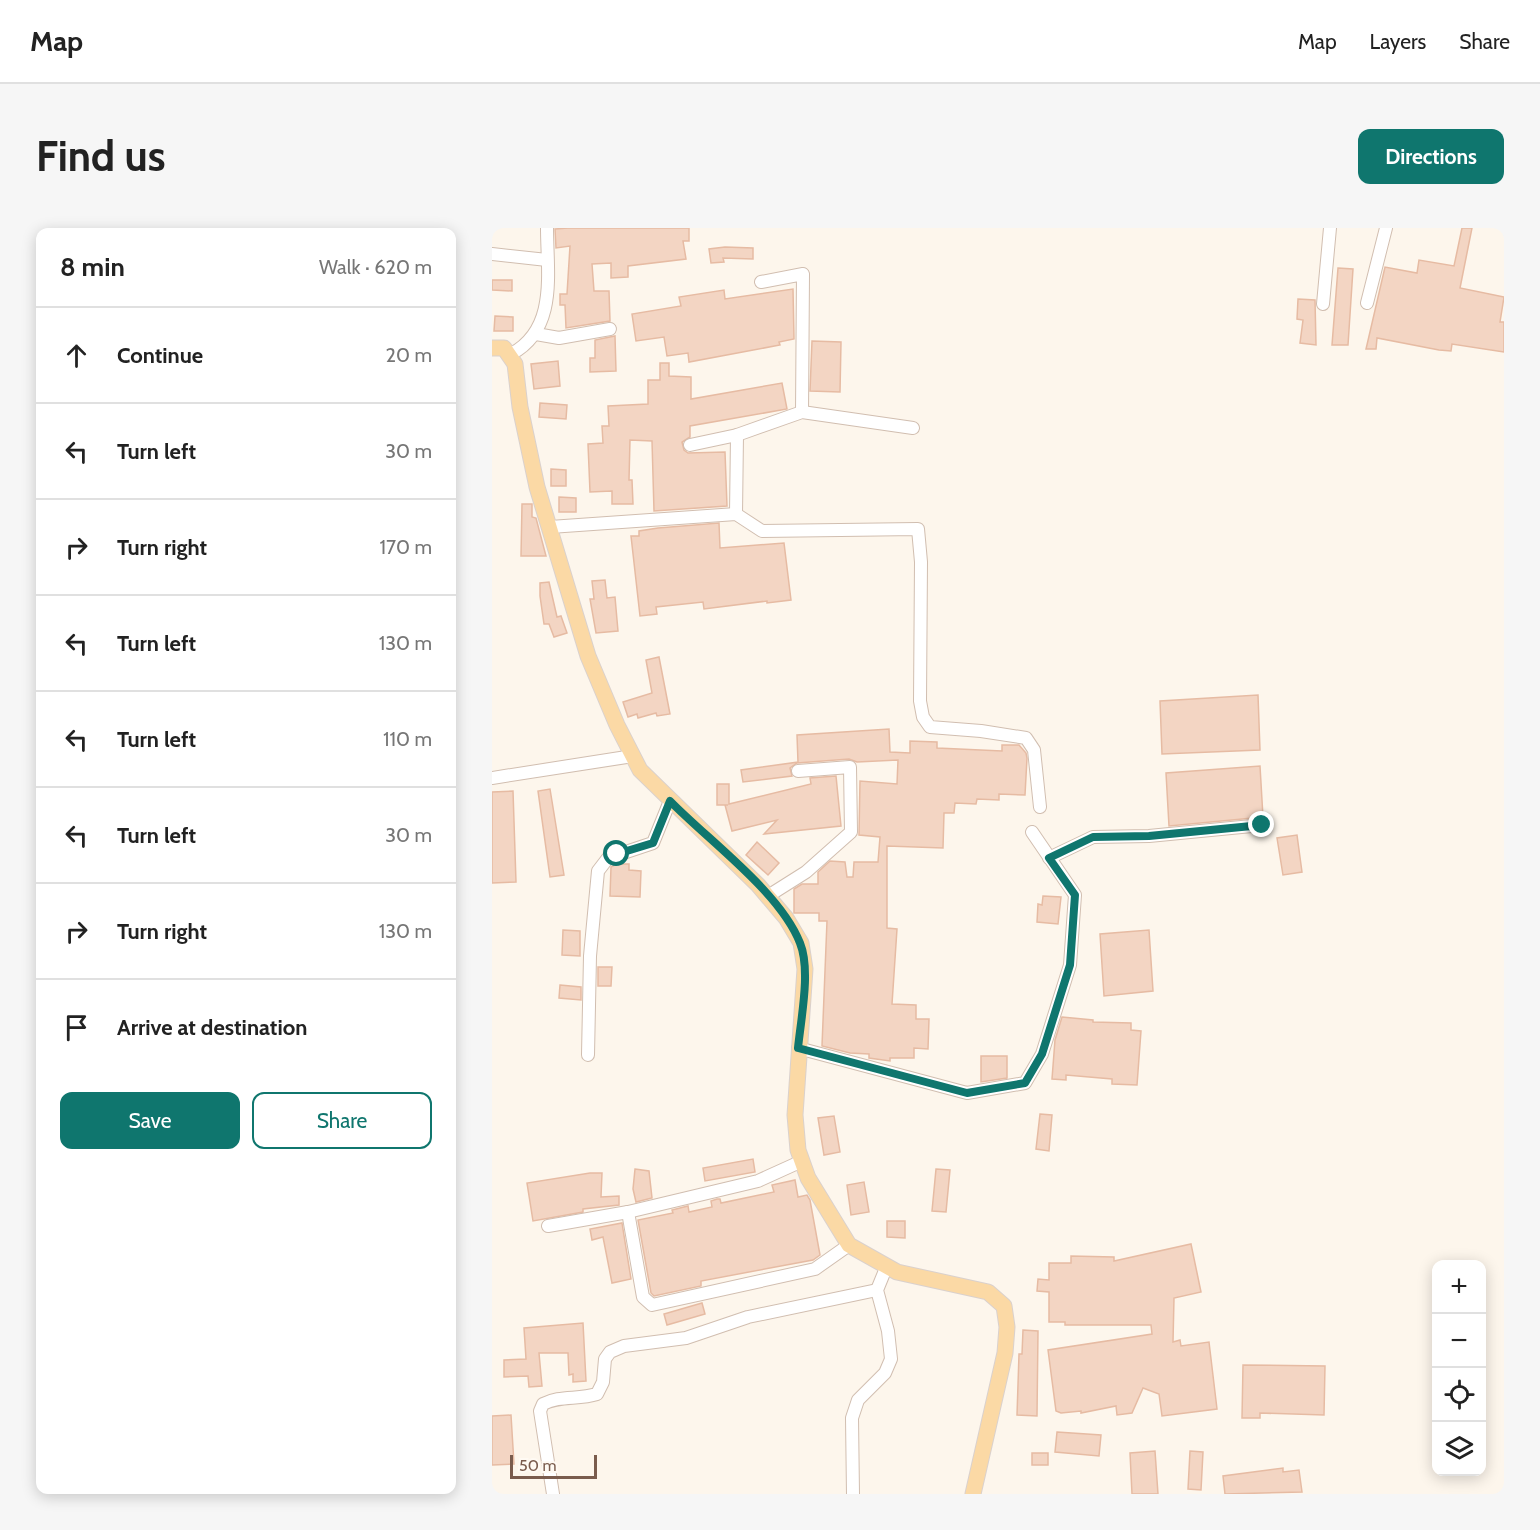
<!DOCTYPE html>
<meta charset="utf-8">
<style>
body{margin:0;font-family:Cabin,sans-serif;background:#f6f6f6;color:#222}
.controls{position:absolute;right:18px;bottom:18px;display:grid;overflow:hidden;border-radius:12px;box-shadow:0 3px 15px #0003}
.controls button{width:54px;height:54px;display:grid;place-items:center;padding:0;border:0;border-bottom:2px solid #e0e0e0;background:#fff;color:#222;font:30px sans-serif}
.scale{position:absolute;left:18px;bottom:15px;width:87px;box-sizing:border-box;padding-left:6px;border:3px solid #7a5c4d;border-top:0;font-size:16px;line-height:21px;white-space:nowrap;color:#7a5c4d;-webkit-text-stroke:4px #fffaf3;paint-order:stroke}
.stop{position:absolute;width:18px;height:18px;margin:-14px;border:4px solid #0f766e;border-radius:50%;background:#fff}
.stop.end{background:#0f766e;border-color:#fff;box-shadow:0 2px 6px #0008}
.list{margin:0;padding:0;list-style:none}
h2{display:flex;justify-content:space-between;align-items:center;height:78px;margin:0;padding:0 24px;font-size:26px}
h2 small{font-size:20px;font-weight:400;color:#767676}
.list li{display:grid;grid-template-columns:39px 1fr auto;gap:18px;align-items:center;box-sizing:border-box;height:96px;padding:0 24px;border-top:2px solid #e0e0e0}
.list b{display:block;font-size:22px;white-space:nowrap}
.list em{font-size:20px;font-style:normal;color:#767676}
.actions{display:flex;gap:12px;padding:18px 24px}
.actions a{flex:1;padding:14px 0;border:2px solid #0f766e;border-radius:12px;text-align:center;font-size:21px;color:#0f766e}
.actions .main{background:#0f766e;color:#fff}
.icon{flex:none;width:33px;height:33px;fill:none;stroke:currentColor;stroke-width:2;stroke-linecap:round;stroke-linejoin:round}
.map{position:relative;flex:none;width:1012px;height:1266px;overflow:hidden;border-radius:12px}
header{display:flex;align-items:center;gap:36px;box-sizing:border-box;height:84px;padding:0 30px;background:#fff;border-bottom:2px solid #e0e0e0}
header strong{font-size:28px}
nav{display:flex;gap:33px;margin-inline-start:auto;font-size:21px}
.intro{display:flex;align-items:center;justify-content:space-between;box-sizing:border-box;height:144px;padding:0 36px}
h1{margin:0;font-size:42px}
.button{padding:15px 27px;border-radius:12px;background:#0f766e;color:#fff;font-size:21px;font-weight:700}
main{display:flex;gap:36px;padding:0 36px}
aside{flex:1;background:#fff;border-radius:12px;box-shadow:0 3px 15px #0003}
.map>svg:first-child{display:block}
</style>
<header>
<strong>Map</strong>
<nav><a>Map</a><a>Layers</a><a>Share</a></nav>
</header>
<div class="intro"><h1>Find us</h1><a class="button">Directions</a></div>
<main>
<aside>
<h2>8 min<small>Walk · 620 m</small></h2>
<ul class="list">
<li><svg class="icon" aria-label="ahead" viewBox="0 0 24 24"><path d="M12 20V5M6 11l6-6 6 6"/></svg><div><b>Continue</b></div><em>20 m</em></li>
<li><svg class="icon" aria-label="left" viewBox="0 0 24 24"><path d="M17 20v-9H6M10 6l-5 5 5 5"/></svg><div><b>Turn left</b></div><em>30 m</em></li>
<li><svg class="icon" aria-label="right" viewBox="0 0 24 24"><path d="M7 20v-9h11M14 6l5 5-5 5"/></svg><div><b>Turn right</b></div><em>170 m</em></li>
<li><svg class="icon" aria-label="left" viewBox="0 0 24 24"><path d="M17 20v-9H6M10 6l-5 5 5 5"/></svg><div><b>Turn left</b></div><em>130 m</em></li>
<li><svg class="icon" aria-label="left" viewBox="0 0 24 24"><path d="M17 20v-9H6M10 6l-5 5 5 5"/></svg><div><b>Turn left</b></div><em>110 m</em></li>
<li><svg class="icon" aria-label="left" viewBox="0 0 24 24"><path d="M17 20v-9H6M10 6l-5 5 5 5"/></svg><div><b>Turn left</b></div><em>30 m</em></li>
<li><svg class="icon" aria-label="right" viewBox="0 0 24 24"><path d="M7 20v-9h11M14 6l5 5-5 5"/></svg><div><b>Turn right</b></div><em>130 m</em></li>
<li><svg class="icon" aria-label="arrive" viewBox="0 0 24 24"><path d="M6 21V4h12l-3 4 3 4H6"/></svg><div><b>Arrive at destination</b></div></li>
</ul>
<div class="actions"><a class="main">Save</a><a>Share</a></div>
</aside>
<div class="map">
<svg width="1012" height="1266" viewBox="0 0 1012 1266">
<rect width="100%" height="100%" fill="#fdf6ec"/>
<g fill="#f3d5c3" stroke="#e6bba3" stroke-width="1.5">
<path d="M76,0H197V13H191L194,31L136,38V49L119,50V35L100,36L102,63H117L118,93L74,100L73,77H68V66H75L78,18L64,20L63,1Z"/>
<path d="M970,0H980L968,60L1012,69L1008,94H1012V124L960,116L959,123L947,122L885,110L884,121H874L893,39L925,45L927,32L962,38Z"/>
<path d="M233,19L261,20V31L231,30L232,34L219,35L217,21Z"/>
<path d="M846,40L861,41L856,117H840Z"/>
<path d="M0,52H20V63L0,62Z"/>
<path d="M301,61L302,111L287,114L288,117L197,134L196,125L175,128L172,109L144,113L140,86L189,78L187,69L232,62L233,71Z"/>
<path d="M806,71L823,72L824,117L808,115L811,92L805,91Z"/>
<path d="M3,88L21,89V103H2Z"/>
<path d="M123,108L124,143L98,144V130H103V112Z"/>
<path d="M320,113L349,114L348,164L318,163Z"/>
<path d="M66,133L68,158L42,161L39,136Z"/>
<path d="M168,135H177V148L199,149V171L290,155L295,181L198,198V209L190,214L192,222L196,225L233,224L235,278L162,283L160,213L138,212L137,252H140L141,276H120V263L98,264L96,216L111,215L110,198H117L116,178L156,176V152H168Z"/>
<path d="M48,175L75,177L74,191L47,189Z"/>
<path d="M59,241L74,242V258H59Z"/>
<path d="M67,269L84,270V284H67Z"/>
<path d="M30,276H40V289L44,290L54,328H29Z"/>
<path d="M227,295L228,320L292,315L299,372L275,375V373L212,381L211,374L164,379L165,386L148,388L139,308H147V303L166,300Z"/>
<path d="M113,352L115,370L123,369L126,403L104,405L98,371H102L100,353Z"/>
<path d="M57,354L65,389L69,388L75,405L62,409L57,396H52L48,368V355Z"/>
<path d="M167,429L178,486L165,488L164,485L146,490L145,486L136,489L131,474L160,465L154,432Z"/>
<path d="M766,467L768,522L670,526L668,473Z"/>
<path d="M397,501L398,524L418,525V513L445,514V520L467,521L510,523V517H527L534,525L535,530L533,567L507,566V572L485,571L484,576L463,575L462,585H452L451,620L395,618V700L405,701L400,776L424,777V791H437L436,821L422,820V830H398V833L377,830V826L358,825L330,818L335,693H327V685H302V661L310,656H326V644L338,633L353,634L355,649H361L362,634H386L388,609L367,607L368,553L405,556L406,532L365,534L357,531L305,535L298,540L300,548L251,554L249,542L306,534L305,507Z"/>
<path d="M768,538L771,589L677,598L674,545Z"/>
<path d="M344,548L349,598L272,606L285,592L240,603L233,577H236H225V556H237V576L319,556L318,550Z"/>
<path d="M58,561L72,647L58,649L46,563Z"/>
<path d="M21,563L24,654L0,655V564Z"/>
<path d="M805,607L810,644L791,647L785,610Z"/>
<path d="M265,614L287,635L276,647L254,627Z"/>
<path d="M125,636H137V642L149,643L148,669L118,668L119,639Z"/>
<path d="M551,668L569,669L566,696L545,694L546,676L550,677Z"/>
<path d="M71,702L88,703V728L70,727Z"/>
<path d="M657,702L661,763L612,768L608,706Z"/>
<path d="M106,739H120L119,758H106Z"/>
<path d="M68,757L89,759V772L67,770Z"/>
<path d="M570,789L601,792V794L639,795V802L649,803L645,857L620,856V851L574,847V852L560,851L563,812Z"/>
<path d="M489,828H515V850L489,854Z"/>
<path d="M548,886L560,887L557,923L544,921Z"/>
<path d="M342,888L348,924L332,927L326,890Z"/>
<path d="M261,931L263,944L213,953L211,940Z"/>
<path d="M143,941L157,943L160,970L144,974L141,961Z"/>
<path d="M444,941L458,942L454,984L440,983Z"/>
<path d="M98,945H110L109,969L127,968V977L91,981V984L41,993L35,955Z"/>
<path d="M303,952L306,969L315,967L318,972L328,1027L321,1032L209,1053V1058L162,1068L159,1065L146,992L181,985L180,982L196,978L197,984L220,979L219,973L225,971H228L229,975L282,964L280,957Z"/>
<path d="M372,954L377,984L359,987L355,957Z"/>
<path d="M395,993H413V1010L395,1009Z"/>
<path d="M130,995L139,1051L120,1055L111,1009L100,1012L98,1001Z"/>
<path d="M699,1016L709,1064L682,1070L681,1114L688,1112L689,1118L717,1114L725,1181L670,1188L667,1166L651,1160L640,1185L625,1187L624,1178L589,1185V1183L569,1185L564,1183L556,1122L660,1106L659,1097H573V1094H557V1064L545,1063L546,1051L557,1052V1035H579V1028L622,1029V1033Z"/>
<path d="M210,1075L213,1086L175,1097L172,1086Z"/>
<path d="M91,1095L94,1153L81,1154V1146L77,1147L76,1125H47L50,1158L37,1159L36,1148L12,1149V1132L34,1131L32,1100Z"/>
<path d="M531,1102L546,1103L545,1188L525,1187L527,1126H530Z"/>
<path d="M751,1137L833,1138L832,1187L768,1185V1190H750Z"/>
<path d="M19,1187L22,1236L0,1237V1188Z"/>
<path d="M565,1204L609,1207L607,1228L563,1224Z"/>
<path d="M663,1223L666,1266H640L638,1225Z"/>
<path d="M698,1223L711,1224L709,1262L696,1261Z"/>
<rect x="540" y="1225" width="16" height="12"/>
<path d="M791,1240V1244L807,1242L810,1264L733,1266L731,1248Z"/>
</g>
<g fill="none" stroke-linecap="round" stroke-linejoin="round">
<defs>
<g id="minor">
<path d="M0,26L55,32"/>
<path d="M269,54L311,46L310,184"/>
<path d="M875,75L894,0"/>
<path d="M831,76L838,0"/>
<path d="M44,106L67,110L118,101"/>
<path d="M19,126C66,101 55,45 55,0"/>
<path d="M198,217L245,207L310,184L421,200"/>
<path d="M244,286L245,207"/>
<path d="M58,299L244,286L270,303L426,301L429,334L428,473L431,489L438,499L489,503L534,510L542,522L548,579"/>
<path d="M0,550L141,528"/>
<path d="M557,630L601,609L657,608L770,597"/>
<path d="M276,668L314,644L359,604L358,539L306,543"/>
<path d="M306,820L475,865L533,855L550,826L578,737L583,667L540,604"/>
<path d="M96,827L98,728L106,643L116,630L161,615L178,573"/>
<path d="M136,984L151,1069L160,1077L323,1041L357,1017"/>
<path d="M56,998L136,984L266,953L310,933"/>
<path d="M61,1266L48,1183L51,1176C68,1167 86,1172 105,1166L111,1154L113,1131L118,1124L132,1118L194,1110L256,1089L385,1062"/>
<path d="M361,1266L360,1190L366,1172L393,1145L399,1131L396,1103L385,1062L394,1040"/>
</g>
<path id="major" d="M0,120H12L23,136L28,179L45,259L96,428L125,497L148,542L266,657L294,690L309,715L313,741L303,887L306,922L316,950L357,1017L405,1044L496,1064L512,1078L515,1099L513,1125L481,1266"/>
</defs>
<use href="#minor" stroke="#d1beb0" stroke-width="14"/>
<use href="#major" stroke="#dad1cd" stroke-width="17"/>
<use href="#minor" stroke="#fff" stroke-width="12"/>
<use href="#major" stroke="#fbd9a5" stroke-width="15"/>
</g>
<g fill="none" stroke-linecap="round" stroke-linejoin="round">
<path stroke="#0f766e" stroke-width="8" d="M125,626L161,615L178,573C217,613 288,664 308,715C319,742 309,790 306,820L475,865L533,855L550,826L578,737L583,667L557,630L601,609L657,608L770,597"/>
</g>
</svg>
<div class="controls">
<button>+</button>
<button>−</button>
<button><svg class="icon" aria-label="locate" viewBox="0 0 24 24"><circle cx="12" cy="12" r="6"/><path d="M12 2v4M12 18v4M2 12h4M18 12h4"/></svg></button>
<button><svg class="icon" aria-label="layers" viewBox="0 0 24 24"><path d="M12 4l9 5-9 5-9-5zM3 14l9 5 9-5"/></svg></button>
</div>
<div class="scale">50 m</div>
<div class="stop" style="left:125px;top:626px"></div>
<div class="stop end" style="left:770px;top:597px"></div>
</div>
</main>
